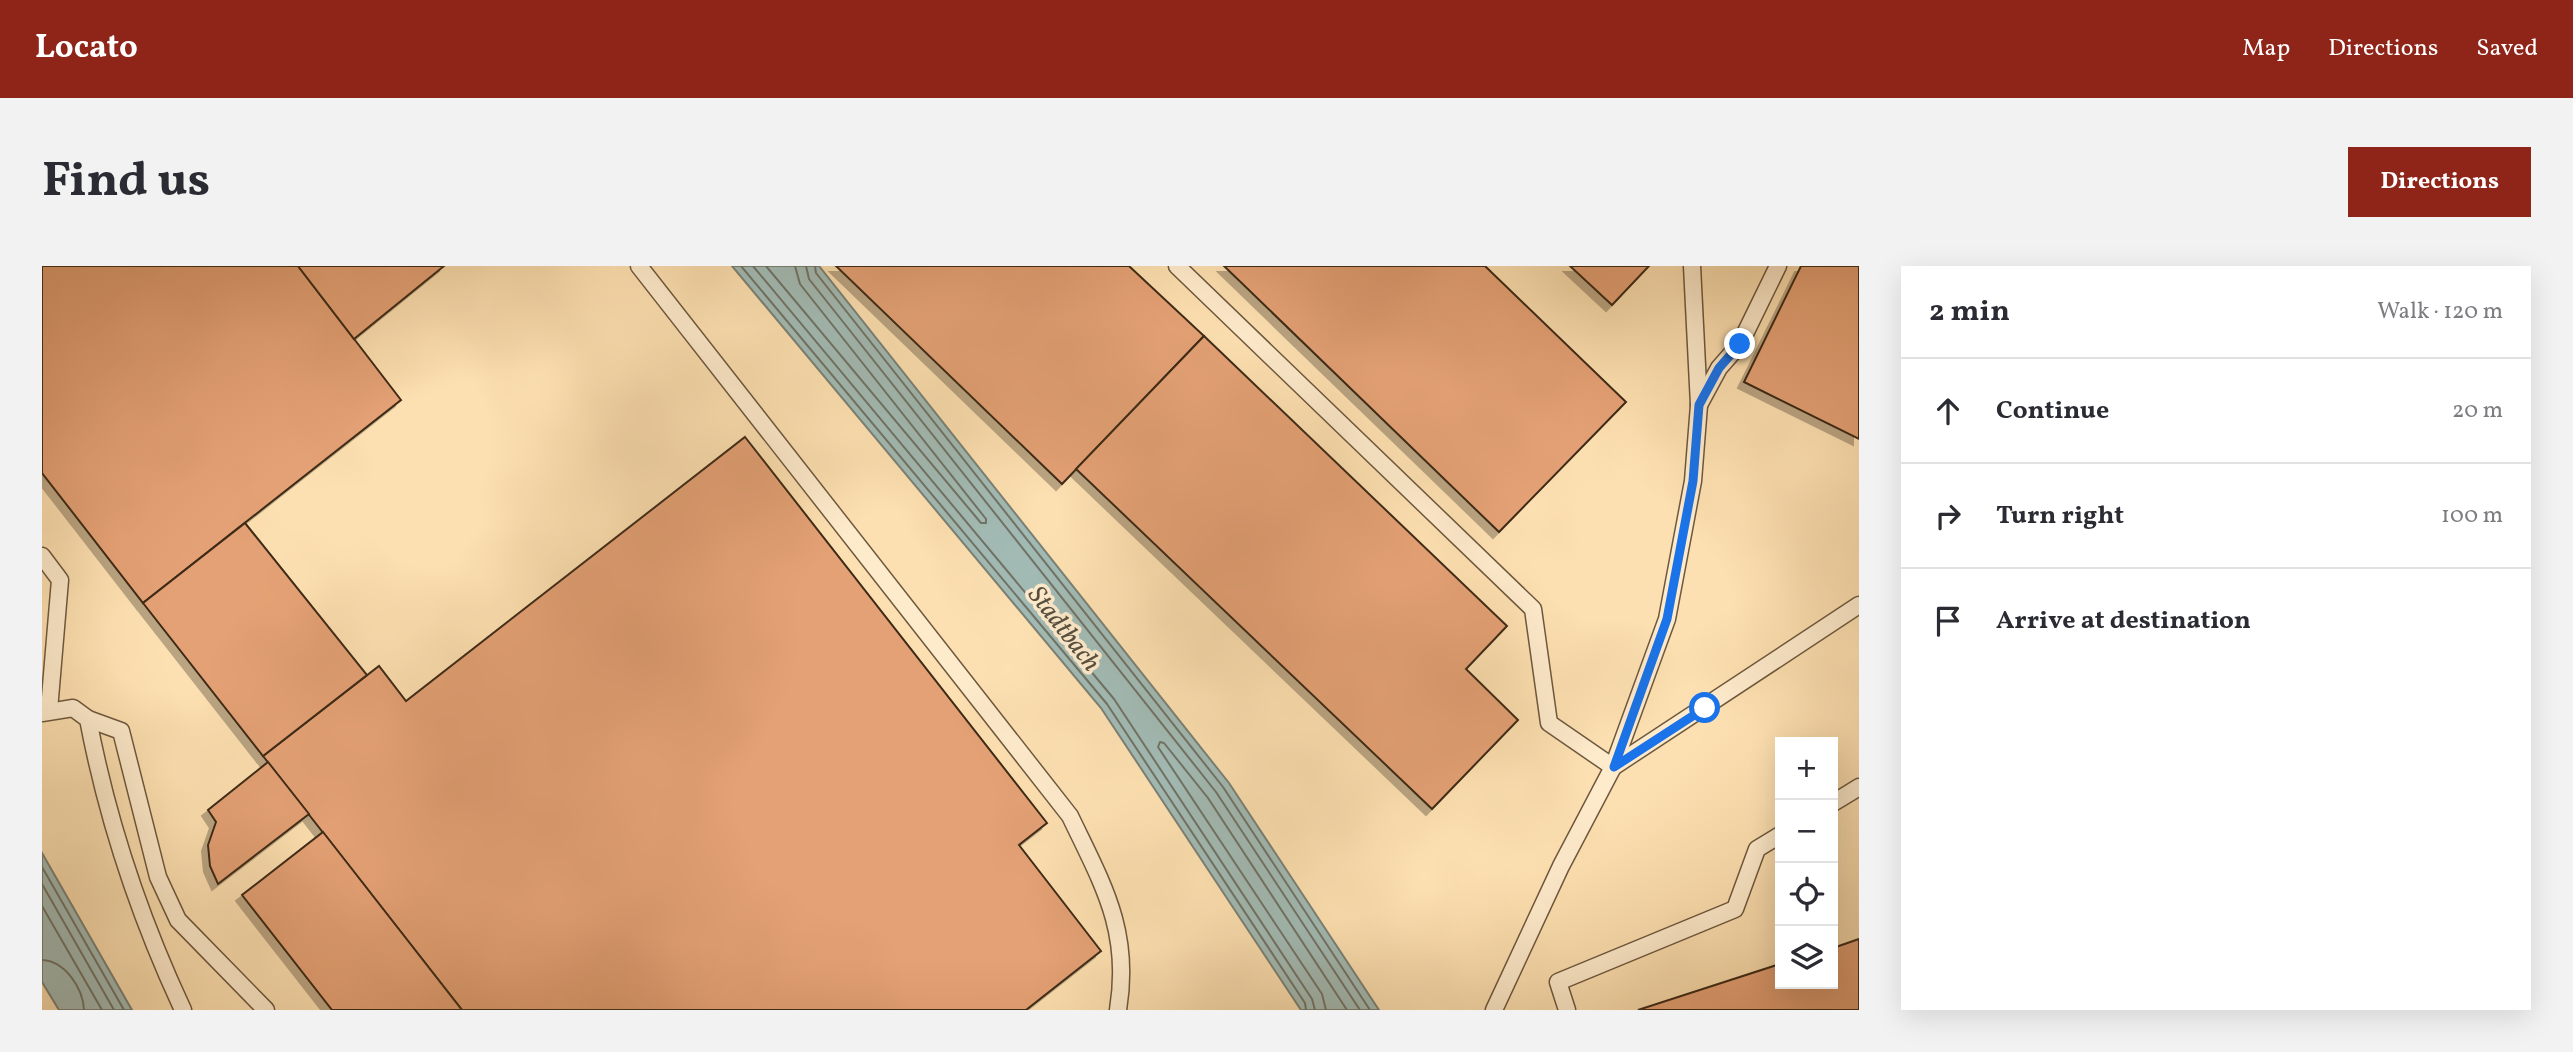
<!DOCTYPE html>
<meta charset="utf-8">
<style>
body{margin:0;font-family:Vollkorn,serif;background:#f2f2f3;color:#2b2b33}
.controls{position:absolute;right:21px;bottom:21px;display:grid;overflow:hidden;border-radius:0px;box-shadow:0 7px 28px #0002}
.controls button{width:63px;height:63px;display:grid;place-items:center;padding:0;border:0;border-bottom:2px solid #e1e1e2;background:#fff;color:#2b2b33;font:35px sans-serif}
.stop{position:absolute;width:21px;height:21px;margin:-16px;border:5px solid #1a73e8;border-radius:50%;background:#fff}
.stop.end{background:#1a73e8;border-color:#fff;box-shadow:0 2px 7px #0008}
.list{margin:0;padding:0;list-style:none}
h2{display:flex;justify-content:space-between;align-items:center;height:91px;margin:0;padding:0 28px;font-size:30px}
h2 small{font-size:23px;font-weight:400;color:#7c7c81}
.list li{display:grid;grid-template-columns:46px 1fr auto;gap:21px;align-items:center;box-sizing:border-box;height:105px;padding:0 28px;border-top:2px solid #e1e1e2}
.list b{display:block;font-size:26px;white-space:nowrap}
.list em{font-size:23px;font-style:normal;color:#7c7c81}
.icon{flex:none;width:38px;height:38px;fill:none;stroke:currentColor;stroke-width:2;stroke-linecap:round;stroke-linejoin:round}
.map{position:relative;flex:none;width:1817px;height:744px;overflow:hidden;border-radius:0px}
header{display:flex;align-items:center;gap:42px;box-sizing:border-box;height:98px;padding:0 35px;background:#8f2418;color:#fff}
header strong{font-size:33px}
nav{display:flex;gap:38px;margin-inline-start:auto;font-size:24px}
.intro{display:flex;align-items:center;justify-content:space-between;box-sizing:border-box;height:168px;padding:0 42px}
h1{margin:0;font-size:49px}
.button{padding:18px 32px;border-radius:0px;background:#8f2418;color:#fff;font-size:24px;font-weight:700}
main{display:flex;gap:42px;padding:0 42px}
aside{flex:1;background:#fff;border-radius:0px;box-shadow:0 7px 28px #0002}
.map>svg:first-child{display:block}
</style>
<header>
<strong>Locato</strong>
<nav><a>Map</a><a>Directions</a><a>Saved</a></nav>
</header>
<div class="intro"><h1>Find us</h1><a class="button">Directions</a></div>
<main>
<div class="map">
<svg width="1817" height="744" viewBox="0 0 1817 744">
<defs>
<filter id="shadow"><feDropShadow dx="-6" dy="6" stdDeviation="0" flood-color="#0004"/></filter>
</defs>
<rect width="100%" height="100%" fill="#fde0b1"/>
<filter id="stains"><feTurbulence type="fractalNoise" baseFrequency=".00286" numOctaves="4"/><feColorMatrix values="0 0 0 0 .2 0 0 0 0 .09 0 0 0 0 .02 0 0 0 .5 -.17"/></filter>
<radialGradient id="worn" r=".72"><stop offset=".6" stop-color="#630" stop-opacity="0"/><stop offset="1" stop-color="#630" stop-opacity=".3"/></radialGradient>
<g fill="#a2bbb5" stroke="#7a8176" stroke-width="2">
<path d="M690,0H777L1187,517L1337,744H1259L1059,442Z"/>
<path d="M0,587L90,744H17L0,716Z"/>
</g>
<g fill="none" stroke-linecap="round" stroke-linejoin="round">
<g stroke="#707366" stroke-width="2">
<path d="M699,0L1065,438L1263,737L1264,744"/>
<path d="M711,0L1072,433L1270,733L1273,744"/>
<path d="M724,0L939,257H944V253L758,18L753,0"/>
<path d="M764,0L767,13L1174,526L1318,744"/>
<path d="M773,0L774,7L1181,521L1328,744"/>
<path d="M0,601L82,744"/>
<path d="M0,618L72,744"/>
<path d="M0,640L60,744"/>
<path d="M0,694C23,695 41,722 42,744"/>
<path d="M1284,744L1280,728L1116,481L1118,476L1122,477L1166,532L1305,744"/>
</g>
</g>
<g fill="#e4a175" stroke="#3e2b18" stroke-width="2" filter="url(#shadow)">
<path d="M0,0H256L359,134L101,337L0,207Z"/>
<path d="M256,0H402L312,73Z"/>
<path d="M794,0H1087L1162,70L1020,218Z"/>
<path d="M1182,0H1443L1584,136L1457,266Z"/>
<path d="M1528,0H1607L1570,39Z"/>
<path d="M1759,0H1817V173L1702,116Z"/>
<path d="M1162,70L1465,360L1424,403L1476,454L1390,543L1034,203Z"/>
<path d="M703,171L1005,557L977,579L1059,685L984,744H420L221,490L337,400L364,435Z"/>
<path d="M203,257L325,409L221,490L101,337Z"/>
<path d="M226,496L267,548L176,618L168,600L166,579L174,556L166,544Z"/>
<path d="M281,566L420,744H290L200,629Z"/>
<path d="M1817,673V744H1596L1738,698V718H1791V682Z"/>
</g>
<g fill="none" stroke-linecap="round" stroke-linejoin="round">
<defs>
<g id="lane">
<path d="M597,0L1028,550C1061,619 1089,665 1076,744"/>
<path d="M1135,0L1491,343L1507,457L1571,501L1817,339"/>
<path d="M1657,139L1677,102L1698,78L1736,0"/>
<path d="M0,290L18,314L7,444"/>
<path d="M0,447L31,442L46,453C65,553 98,652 141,744"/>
<path d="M46,453L79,465L116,611L136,654L224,744"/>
<path d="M1791,537L1817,521"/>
<path d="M1452,744L1519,600L1571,501L1625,353L1651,215L1657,139L1650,0"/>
<path d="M1525,744L1516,716L1693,643L1715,583L1738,569"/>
</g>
</defs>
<use href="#lane" stroke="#6e583e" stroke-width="19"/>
<use href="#lane" stroke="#feebcc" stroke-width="16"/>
</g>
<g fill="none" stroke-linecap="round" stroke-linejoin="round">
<path stroke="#1a73e8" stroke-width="9" d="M1663,442L1572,501L1625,353L1651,215L1657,139L1677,102L1698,78"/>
</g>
<g text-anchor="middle" stroke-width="7" stroke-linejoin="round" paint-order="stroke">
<g font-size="26" font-style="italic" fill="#574f3f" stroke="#feebcc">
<text transform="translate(1023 362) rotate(52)" y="9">Stadtbach</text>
</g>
</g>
<rect width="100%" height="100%" filter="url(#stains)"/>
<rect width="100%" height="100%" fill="url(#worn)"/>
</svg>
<div class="controls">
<button>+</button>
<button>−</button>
<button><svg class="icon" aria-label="locate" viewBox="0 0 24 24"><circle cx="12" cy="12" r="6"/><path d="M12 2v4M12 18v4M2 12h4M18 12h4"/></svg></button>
<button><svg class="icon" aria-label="layers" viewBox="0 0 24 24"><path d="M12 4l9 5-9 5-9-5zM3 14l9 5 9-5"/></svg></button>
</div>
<div class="stop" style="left:1663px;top:442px"></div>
<div class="stop end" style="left:1698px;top:78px"></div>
</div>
<aside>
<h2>2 min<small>Walk · 120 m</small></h2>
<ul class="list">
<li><svg class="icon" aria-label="ahead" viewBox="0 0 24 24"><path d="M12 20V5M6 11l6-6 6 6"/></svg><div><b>Continue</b></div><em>20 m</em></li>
<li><svg class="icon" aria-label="right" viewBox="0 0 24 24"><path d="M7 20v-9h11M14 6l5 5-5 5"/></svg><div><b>Turn right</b></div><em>100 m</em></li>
<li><svg class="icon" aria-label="arrive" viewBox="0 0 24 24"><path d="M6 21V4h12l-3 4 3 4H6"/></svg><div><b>Arrive at destination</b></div></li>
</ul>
</aside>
</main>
